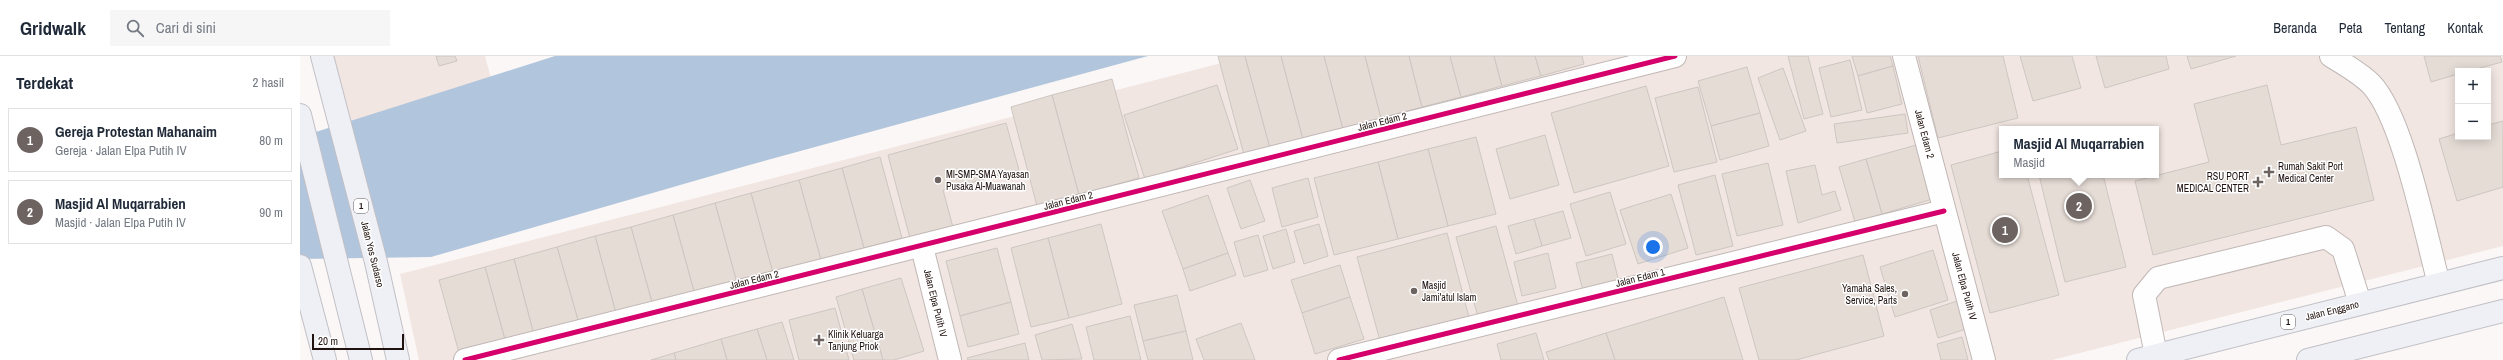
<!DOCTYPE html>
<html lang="id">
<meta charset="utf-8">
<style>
body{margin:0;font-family:"Archivo Narrow",sans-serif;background:#f6f6f7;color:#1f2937}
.controls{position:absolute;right:12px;top:12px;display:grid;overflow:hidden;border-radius:0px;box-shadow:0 2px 10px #0003}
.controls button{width:36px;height:36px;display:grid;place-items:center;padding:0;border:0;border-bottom:1px solid #e0e1e3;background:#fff;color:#1f2937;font:20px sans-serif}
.scale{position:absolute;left:12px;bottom:10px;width:92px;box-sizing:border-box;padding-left:4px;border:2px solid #20130f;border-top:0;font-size:11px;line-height:14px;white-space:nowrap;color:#20130f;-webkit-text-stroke:3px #fff;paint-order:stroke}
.you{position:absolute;left:1353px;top:191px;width:14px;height:14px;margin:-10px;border:3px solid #fff;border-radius:50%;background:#1a73e8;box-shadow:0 0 0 6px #1a73e833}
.badge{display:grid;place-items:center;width:26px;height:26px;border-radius:50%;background:#6d6360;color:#fff;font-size:13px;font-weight:700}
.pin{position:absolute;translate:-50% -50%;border:2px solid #fff;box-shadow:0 1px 4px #0006}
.popup{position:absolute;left:1699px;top:70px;width:160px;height:52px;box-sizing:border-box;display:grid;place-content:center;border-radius:0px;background:#fff;filter:drop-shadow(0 1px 3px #0005);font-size:13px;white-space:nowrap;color:#747a83}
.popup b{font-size:15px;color:#1f2937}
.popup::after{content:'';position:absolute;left:50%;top:100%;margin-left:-8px;border:8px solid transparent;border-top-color:#fff}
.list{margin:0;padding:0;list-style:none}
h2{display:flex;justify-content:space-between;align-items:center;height:52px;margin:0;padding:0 16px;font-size:17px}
h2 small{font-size:13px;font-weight:400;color:#747a83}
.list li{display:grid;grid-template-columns:26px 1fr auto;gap:12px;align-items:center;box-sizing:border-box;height:64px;margin:0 8px 8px;padding:0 8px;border:1px solid #e0e1e3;border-radius:0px}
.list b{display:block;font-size:15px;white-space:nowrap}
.list p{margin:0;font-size:13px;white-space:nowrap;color:#747a83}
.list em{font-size:13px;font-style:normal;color:#747a83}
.icon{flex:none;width:22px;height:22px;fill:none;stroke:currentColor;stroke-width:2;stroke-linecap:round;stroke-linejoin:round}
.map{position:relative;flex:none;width:2203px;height:304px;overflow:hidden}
header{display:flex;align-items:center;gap:24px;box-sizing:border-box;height:56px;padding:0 20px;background:#fff;border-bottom:1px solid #e0e1e3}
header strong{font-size:19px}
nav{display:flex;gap:22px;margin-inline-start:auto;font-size:14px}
.search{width:280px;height:36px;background:#f6f6f7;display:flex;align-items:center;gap:10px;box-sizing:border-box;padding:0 14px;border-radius:0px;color:#747a83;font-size:15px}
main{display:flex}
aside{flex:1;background:#fff}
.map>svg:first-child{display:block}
</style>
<header>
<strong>Gridwalk</strong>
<div class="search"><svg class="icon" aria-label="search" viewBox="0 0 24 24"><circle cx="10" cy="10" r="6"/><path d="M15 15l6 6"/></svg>Cari di sini</div>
<nav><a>Beranda</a><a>Peta</a><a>Tentang</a><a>Kontak</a></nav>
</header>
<main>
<aside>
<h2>Terdekat<small>2 hasil</small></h2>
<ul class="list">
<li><span class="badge">1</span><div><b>Gereja Protestan Mahanaim</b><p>Gereja · Jalan Elpa Putih IV</p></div><em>80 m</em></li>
<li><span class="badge">2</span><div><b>Masjid Al Muqarrabien</b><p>Masjid · Jalan Elpa Putih IV</p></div><em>90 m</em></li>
</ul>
</aside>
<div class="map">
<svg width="2203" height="304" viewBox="0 0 2203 304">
<rect width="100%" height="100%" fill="#fbf7f6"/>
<g fill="#f2e6e2" fill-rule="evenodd">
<path d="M14,0H185L193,29L37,87Z"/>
<path d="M949,0H2203V190L1752,304H119L100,218ZM2158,15H2188V81H2158ZM1702,73H1856V119H1702Z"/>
</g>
<path fill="#b1c5dc" d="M255,0H848L446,110L131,201L0,203V81Z"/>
<g fill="#e6dcd6" stroke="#cdc6c1">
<path d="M136,0H155L157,5L139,10Z"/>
<path d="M918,0H945L970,92L944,99Z"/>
<path d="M945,0H981L1003,83L970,92Z"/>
<path d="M981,0H1024L1043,73L1003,83Z"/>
<path d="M1024,0H1065L1081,62L1043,73Z"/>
<path d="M1065,0H1109L1122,51L1081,62Z"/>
<path d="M1109,0H1150L1161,41L1122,51Z"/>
<path d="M1150,0H1194L1202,30L1161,41Z"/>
<path d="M1194,0H1235L1241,20L1202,30Z"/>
<path d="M1235,0H1282L1284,8L1241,20Z"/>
<path d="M1488,0H1508L1523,58L1504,63Z"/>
<path d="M1552,0H1590L1593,10L1558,20Z"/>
<path d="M1618,0H1703L1718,62L1638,82Z"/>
<path d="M1720,0H1772L1781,32L1733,45Z"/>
<path d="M1796,0H1866L1869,13L1805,32Z"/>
<path d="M1887,0H1936L1891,13Z"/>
<path d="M2124,0H2200L2202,6L2169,15H2158V18L2131,26Z"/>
<path d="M1550,4L1562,54L1531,61L1519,12Z"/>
<path d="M1593,10L1602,48L1567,57L1558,20Z"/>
<path d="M1447,11L1460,57L1411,70L1398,25Z"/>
<path d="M1483,12L1506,75L1480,84L1458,22Z"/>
<path d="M812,23L839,122L779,139L752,39Z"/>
<path d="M917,29L938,93L845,123L824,59Z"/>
<path d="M1967,29L1981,89L2056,71L2074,144L1853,199L1835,125L1909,106L1894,48Z"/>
<path d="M1346,30L1369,110L1274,137L1251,57Z"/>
<path d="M1398,31L1417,106L1374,116L1355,42Z"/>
<path d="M752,39L779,139L737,150L711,51Z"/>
<path d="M1460,57L1469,90L1420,104L1411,70Z"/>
<path d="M1605,58L1608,77L1537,87L1534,68Z"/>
<path d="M2203,65V131L2157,145L2139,83L2158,77V81H2188V69Z"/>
<path d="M706,67L719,114L643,134L654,175L611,186L588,99Z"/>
<path d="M1245,79L1259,129L1210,143L1196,93Z"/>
<path d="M1176,81L1196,158L1148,170L1128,93Z"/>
<path d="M1620,88L1636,142L1582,158L1566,103Z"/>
<path d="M1128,93L1148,170L1098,183L1078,106Z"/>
<path d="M1702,95V119H1727L1759,239L1690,257L1651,109Z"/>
<path d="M580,101L602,182L564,192L542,112Z"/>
<path d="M1566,103L1582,158L1555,166L1539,111Z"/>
<path d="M1078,106L1098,183L1034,199L1014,122Z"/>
<path d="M1468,107L1483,169L1437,180L1422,118Z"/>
<path d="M1515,109L1522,139L1535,135L1541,154L1498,167L1486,115Z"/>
<path d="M542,112L564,192L521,204L499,124Z"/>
<path d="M1415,119L1433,190L1396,199L1378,129Z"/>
<path d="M1739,119H1803L1826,211L1765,226Z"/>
<path d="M1008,122L1018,161L982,171L972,132Z"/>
<path d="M499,124L521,204L473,217L451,137Z"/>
<path d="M950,124L965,165L941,173L927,132Z"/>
<path d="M1310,136L1326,188L1286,200L1270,148Z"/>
<path d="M451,137L473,217L437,227L415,147Z"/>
<path d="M1371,138L1388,192L1338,208L1320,154Z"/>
<path d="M908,139L928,197L883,213L862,155Z"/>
<path d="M415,147L437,227L395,239L373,159Z"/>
<path d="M1263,155L1271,182L1242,190L1234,163Z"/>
<path d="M373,159L395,239L353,250L331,171Z"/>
<path d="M1234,163L1242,190L1216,198L1208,170Z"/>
<path d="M801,168L822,248L769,262L748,182Z"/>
<path d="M1019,168L1028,200L1004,208L994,175Z"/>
<path d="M1196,170L1218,250L1178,261L1156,181Z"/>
<path d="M331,171L353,250L317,261L295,180Z"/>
<path d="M986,173L995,206L973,213L963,180Z"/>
<path d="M1147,177L1171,269L1082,292L1057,201Z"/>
<path d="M958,179L968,214L944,221L934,186Z"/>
<path d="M295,180L317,261L280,271L257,191Z"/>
<path d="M748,182L769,262L731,271L711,192Z"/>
<path d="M257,191L280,271L235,283L214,203Z"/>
<path d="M697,192L711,246L660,260L646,205Z"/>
<path d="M1633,194L1648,244L1595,261L1580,211Z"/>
<path d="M928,197L936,219L890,235L883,213Z"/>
<path d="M1248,197L1256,232L1222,240L1214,206Z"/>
<path d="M1312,198L1320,230L1284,239L1276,207Z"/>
<path d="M1563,199L1584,280L1496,304H1459L1439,232Z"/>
<path d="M214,203L235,283L207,291L185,211Z"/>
<path d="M1040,209L1050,241L1002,257L991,224Z"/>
<path d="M185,211L207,291L161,304L139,224Z"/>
<path d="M601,222L624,295L594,304H583L562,233Z"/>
<path d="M562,233L583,304H554L536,241Z"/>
<path d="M877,239L886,275L843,285L834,249Z"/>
<path d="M1050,241L1064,283L1015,298L1002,257Z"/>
<path d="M1424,241L1443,304H1315L1306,277Z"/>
<path d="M1657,245L1666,273L1638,282L1630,254Z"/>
<path d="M711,246L719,278L668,291L660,260Z"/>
<path d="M535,252L549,304H499L489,264Z"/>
<path d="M830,260L841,304H794L786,271Z"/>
<path d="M482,266L494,304H467L457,273Z"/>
<path d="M941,267L955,304H904L896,283Z"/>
<path d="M772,268L782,303L742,304L735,279Z"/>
<path d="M457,273L467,304H427L421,283Z"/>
<path d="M886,275L893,304H848L843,285Z"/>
<path d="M1236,277L1244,304H1201L1197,288Z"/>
<path d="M1306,277L1315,304H1249L1246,296Z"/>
<path d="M1662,281L1668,304H1641L1637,288Z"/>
<path d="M421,283L427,304H376L374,297Z"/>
<path d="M725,287L729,304H668L667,302Z"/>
<path d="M374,297L376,304H351Z"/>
</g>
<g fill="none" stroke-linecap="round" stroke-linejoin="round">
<defs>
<g id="minor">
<path d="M1604,0L1684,304"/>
<path d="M2031,0C2044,8 2060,17 2071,28C2103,61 2126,180 2139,228"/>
<path d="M622,191L650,304"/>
<path d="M1856,299L1844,239L1858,222L2026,181L2043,193L2060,247"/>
<path d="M165,304L1375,0"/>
<path d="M1039,304L1644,155"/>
</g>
<g id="highway">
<path d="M22,0L76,206L98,304"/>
<path d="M0,59L61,304"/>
<path d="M0,210L25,304"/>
<path d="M1838,304L2203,212"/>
<path d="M2008,304L2203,255"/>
</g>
</defs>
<use href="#minor" stroke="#c0b7b5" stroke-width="24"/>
<use href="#highway" stroke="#c1c0c6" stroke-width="24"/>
<use href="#minor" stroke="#fefefe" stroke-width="22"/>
<use href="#highway" stroke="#eff0f6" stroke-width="22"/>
<defs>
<g id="cycleway">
<path d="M165,304L1375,0"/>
<path d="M1039,304L1644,155"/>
</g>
</defs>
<use href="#cycleway" stroke="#fff" stroke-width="8"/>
<use href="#cycleway" stroke="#d6006c" stroke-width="5"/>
</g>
<g fill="#6d6360" stroke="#fff" stroke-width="1.5">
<path d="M1967 110h4v4h4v4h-4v4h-4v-4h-4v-4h4z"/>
<circle cx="638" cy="124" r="4"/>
<path d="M1956 120h4v4h4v4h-4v4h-4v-4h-4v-4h4z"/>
<circle cx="1114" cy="235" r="4"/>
<circle cx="1605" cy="238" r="4"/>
<path d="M517 278h4v4h4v4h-4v4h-4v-4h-4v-4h4z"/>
</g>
<g text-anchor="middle" stroke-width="3" stroke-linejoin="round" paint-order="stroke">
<g fill="#fff" stroke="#635a57" stroke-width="1">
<rect x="54" y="143" width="14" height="14" rx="3"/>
<rect x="1981" y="259" width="14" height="14" rx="3"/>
</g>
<g font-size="9" font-weight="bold" fill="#20130f">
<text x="61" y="153">1</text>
<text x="1988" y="269">1</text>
</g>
<g font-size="10" fill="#20130f" stroke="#fff">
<text transform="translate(1082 65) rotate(-14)" y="4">Jalan Edam 2</text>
<text transform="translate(1625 78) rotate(75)" y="4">Jalan Edam 2</text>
<text transform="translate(768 144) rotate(-14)" y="4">Jalan Edam 2</text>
<text transform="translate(73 198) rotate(76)" y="4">Jalan Yos Sudarso</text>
<text transform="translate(1340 221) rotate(-14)" y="4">Jalan Edam 1</text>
<text transform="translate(454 223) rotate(-14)" y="4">Jalan Edam 2</text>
<text transform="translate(1665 230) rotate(75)" y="4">Jalan Elpa Putih IV</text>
<text transform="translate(636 247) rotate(76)" y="4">Jalan Elpa Putih IV</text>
<text transform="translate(2032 254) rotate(-14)" y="4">Jalan Enggano</text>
</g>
<g font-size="10" fill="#20130f" stroke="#fff" text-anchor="start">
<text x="1978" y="114">Rumah Sakit Port<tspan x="1978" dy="12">Medical Center</tspan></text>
<text x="646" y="122">MI-SMP-SMA Yayasan<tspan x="646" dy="12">Pusaka Al-Muawanah</tspan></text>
<text x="1949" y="124" text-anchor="end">RSU PORT<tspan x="1949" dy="12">MEDICAL CENTER</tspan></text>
<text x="1122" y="233">Masjid<tspan x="1122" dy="12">Jami'atul Islam</tspan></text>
<text x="1597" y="236" text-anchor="end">Yamaha Sales,<tspan x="1597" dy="12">Service, Parts</tspan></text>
<text x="528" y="282">Klinik Keluarga<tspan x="528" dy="12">Tanjung Priok</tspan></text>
</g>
</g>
</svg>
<div class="controls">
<button>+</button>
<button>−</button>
</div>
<div class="scale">20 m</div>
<div class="you"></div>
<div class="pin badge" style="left:1705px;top:174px">1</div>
<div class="pin badge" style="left:1779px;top:150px">2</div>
<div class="popup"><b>Masjid Al Muqarrabien</b>Masjid</div>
</div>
</main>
